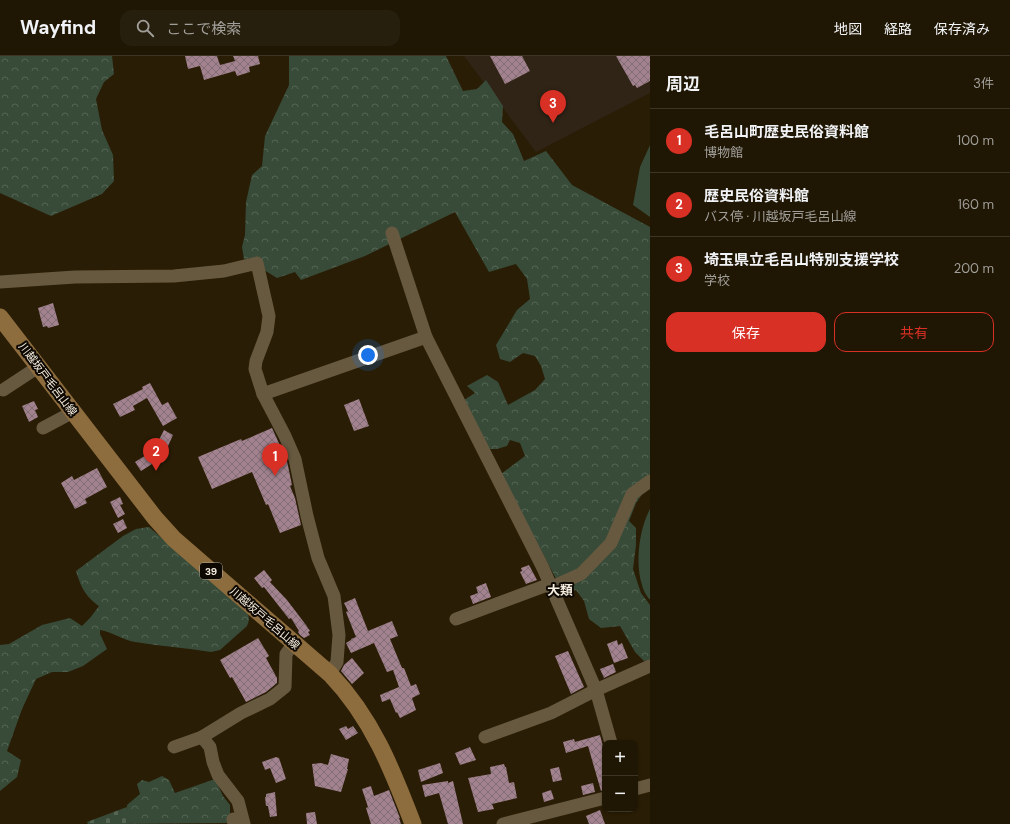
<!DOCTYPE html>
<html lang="ja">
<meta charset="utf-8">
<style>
body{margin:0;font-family:"DM Sans","Noto Sans JP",sans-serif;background:#271f0e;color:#f1f3f6}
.controls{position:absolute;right:12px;bottom:12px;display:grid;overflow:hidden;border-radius:8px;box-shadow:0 1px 3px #0004}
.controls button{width:36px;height:36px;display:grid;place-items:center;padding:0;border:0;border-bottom:1px solid #3c3526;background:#1f1604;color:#f1f3f6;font:20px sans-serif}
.you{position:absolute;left:368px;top:299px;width:14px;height:14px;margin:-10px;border:3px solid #fff;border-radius:50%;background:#1a73e8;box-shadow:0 0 0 6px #1a73e833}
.badge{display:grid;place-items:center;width:26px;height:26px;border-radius:50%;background:#d93025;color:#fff;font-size:13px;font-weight:700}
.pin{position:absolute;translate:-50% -33px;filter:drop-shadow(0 1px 2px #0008)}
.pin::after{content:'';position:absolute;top:21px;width:14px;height:12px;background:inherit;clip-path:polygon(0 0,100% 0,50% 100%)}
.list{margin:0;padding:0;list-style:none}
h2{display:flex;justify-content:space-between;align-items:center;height:52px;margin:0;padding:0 16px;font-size:17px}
h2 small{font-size:13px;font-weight:400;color:#a19f9a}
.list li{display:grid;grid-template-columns:26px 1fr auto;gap:12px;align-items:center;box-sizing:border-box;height:64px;padding:0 16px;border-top:1px solid #3c3526}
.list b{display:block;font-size:15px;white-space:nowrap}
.list p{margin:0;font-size:13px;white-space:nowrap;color:#a19f9a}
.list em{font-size:13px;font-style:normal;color:#a19f9a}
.actions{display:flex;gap:8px;padding:12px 16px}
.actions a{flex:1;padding:9px 0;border:1px solid #d93025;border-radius:12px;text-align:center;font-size:14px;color:#d93025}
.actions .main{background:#d93025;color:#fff}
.icon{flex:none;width:22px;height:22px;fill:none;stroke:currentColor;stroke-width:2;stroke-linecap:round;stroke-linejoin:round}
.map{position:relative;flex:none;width:650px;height:768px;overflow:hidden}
header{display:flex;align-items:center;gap:24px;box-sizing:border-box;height:56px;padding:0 20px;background:#1f1604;border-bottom:1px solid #3c3526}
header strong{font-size:19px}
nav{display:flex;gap:22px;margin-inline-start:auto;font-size:14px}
.search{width:280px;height:36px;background:#271f0e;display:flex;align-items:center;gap:10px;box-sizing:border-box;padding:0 14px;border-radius:12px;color:#a19f9a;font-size:15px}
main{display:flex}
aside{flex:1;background:#1f1604}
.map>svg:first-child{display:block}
</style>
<header>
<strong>Wayfind</strong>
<div class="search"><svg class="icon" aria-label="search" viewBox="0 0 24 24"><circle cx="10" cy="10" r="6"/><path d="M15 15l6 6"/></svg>ここで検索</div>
<nav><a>地図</a><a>経路</a><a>保存済み</a></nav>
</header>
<main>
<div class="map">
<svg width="650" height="768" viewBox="0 0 650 768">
<defs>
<pattern id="forest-crowns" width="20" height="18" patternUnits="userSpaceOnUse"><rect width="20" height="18" fill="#384b38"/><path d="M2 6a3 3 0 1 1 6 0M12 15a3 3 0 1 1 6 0" fill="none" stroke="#556554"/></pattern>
<pattern id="cemetery-stones" width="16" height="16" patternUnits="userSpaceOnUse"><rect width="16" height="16" fill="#384b38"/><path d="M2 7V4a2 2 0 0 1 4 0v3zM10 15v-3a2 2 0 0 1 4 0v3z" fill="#556554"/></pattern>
<pattern id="building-cross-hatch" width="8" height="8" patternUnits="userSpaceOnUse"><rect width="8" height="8" fill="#a1828e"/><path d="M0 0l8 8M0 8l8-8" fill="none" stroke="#836d74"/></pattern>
</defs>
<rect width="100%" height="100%" fill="#291d05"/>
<path fill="#302416" d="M464,0H650V37L536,96Z"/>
<g fill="url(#forest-crowns)">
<path d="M0,0H112L114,18L104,26L96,43L102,74L113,99L114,125L102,138L51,160L0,137Z"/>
<path d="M289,0H446L463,35L477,33L486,24L503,50L502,66L513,78L524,105L546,95L572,129L650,171V427L636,447L629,465L636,472V489L633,513L641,537L650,549V604L644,605L635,596L620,570L601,572L589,563L584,545L576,534L564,538L501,418L525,400L520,387L510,384L507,390L497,393H487L464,344L475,337L467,330L487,319L498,326L508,349L535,334L545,323L541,310L535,300L523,297L510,306L500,303L496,289L517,254L530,243L527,223L516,208L489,216L455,156L365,200L301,224L295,216L277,222L264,214L260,202L244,203L242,191L245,179L246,146L252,119L262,110L265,80L289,29Z"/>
<path d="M149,471L248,556L249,564L247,570L220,594L211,596C186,592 160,590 135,586C122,584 113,576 100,574V578L107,593L83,610L68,616H52L36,623L22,653L7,695L21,704L17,721L0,735V589L9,588L42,569L70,562L82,570L90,562L99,550C85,540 81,531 76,515L123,480L136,473Z"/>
<path d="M162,720L169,724L175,737L215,723L223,740L230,749V767L119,768L128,765L127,749L140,738L137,728L142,724L149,726Z"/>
</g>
<path fill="url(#cemetery-stones)" d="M127,751L131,765L124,768H88L87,766Z"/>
<g fill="#384b38">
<path d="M650,89V161L633,149L640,111Z"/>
<path d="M650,453V543H649C646,539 643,534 642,529C635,506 639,474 650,453Z"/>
</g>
<g fill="url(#building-cross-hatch)">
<path d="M185,0H217L220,9L235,5L233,0H258L260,8L249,11L250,16L237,20L235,15L204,24L200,10L188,13Z"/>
<path d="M490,0H522L530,15L505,28Z"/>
<path d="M616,0H650V25L637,32L635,29L633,30Z"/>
<path d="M53,247L59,269L48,272L47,270L43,271L38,252Z"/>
<path d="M150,327L162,349L168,346L177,362L163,370L147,342L133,350L135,354L120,361L113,348L143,333L142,331Z"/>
<path d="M359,343L369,370L354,375L344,349Z"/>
<path d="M34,345L38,353L35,354L38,361L29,366L22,350Z"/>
<path d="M272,372L287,405L292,429L290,430L295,442L301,469L280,477L268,448L266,449L252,416L212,433L198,401L241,383L242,385Z"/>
<path d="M164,374L173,379L163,401L141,415L135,406L154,394Z"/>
<path d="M97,412L107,431L85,443L87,447L75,453L61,427L72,420L74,424Z"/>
<path d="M120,441L123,448L120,449L125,458L118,462L110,446Z"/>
<path d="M123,463L127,472L118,477L113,468Z"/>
<path d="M529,509L537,524L526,528L520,516L522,515L521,512Z"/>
<path d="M264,514L272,524L270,526L287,544L306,569L310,575L308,576L310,579L304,582L300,579L298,576L299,575L291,562L289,563L264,531L262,532L254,522Z"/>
<path d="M486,527L491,541L473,548L470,540L478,537L476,531Z"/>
<path d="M355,542L368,575L392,565L398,580L390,583L402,612H404L411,630L416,628L420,638L412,642L416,654L400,662L397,656L396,657L390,643L382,646L380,639L399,631L393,614L387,616L374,587L351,597L346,587L351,584V583L356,581L346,556L348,555L344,547Z"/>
<path d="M258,582L269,600L266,602L277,622V627L266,636L246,646L232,621L230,622L220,604Z"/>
<path d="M617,584L618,589L622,587L628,602L614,607L607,588Z"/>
<path d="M568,595L584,631L571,638L555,600Z"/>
<path d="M352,602L364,617L352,628L341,615L344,609Z"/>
<path d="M613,608L616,616L604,622L600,613Z"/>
<path d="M346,670L348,673L353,670L358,677L346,684L339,673Z"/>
<path d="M600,679L605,698V734L601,735L588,690L566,697L563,686L574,683L575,686Z"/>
<path d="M470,691L476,704L460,709L455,697Z"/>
<path d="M331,698L349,703L347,713H348L341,736L315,730L312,708L321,707L328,709Z"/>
<path d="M276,701L279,702L286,723L276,727L270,712L265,714L262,706Z"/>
<path d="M440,707L443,717L421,726L418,714Z"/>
<path d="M504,708L505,711H506L509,727L514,726L517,742L492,748L494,753L478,756L468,722L491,718L490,711Z"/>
<path d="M559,711L562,724L553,726L550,713Z"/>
<path d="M448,725V727L453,725L463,768H448L439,737L425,741L422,729Z"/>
<path d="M593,727L595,736L583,739L581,730Z"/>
<path d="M371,730L374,740L389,734L400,762H399L401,768H371L366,752L368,751L362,733Z"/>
<path d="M551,734L554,743L544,746L542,737Z"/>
<path d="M275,736L277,760L270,761L268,750H266L265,741H266V738Z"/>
<path d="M600,754L605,768H589L586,760Z"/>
<path d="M315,756L317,768H307L306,757Z"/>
</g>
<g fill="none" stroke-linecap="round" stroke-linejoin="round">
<g stroke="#675940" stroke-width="13">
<path d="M392,177L426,281L543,512L596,634L611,687"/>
<path d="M0,226L75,221L174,220L224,215L257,207L269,260L267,276L256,305L255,313L263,338L285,380L295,403L307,460L318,502L334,540L339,579L337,606L330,618"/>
<path d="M3,334L38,311"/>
<path d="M263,338L426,281"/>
<path d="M43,372L73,356"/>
<path d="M552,531L581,518L611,487L632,438L650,425"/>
<path d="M456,563L550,528"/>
<path d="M202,681L210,691L213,706L218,719L238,745L244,768"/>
<path d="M485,681L551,657L596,634L650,610"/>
<path d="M174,691L202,681L241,657L270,643L285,631L286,598L294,587"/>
<path d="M635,733L650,729"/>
<path d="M233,763L234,768"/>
<path d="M503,768L605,742"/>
</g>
<path stroke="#8d6c3d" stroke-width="17" d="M0,261L155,462L174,483L330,618C372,662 392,713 413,768"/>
</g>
<g text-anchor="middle" stroke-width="4" stroke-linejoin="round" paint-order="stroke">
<rect fill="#0e0802" stroke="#b0a89d" stroke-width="1" x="200" y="507" width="22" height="16" rx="3"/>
<g font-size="10" font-weight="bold" fill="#f5eddf">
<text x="211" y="519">39</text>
</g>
<g font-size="11" fill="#f5eddf" stroke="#0e0802">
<text transform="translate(48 323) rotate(53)" y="4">川越坂戸毛呂山線</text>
<text transform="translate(265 562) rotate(41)" y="4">川越坂戸毛呂山線</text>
</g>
<g font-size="13" font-weight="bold" fill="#f5eddf" stroke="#0e0802">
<text x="560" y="539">大類</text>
</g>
</g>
</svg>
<div class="controls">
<button>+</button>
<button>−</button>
</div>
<div class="you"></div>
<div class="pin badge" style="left:275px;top:420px">1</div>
<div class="pin badge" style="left:156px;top:415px">2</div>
<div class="pin badge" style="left:553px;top:67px">3</div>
</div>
<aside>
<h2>周辺<small>3件</small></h2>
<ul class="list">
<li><span class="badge">1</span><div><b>毛呂山町歴史民俗資料館</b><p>博物館</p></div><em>100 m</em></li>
<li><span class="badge">2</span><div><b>歴史民俗資料館</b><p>バス停 · 川越坂戸毛呂山線</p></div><em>160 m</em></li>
<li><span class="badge">3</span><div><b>埼玉県立毛呂山特別支援学校</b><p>学校</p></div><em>200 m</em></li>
</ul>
<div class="actions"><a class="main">保存</a><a>共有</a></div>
</aside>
</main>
